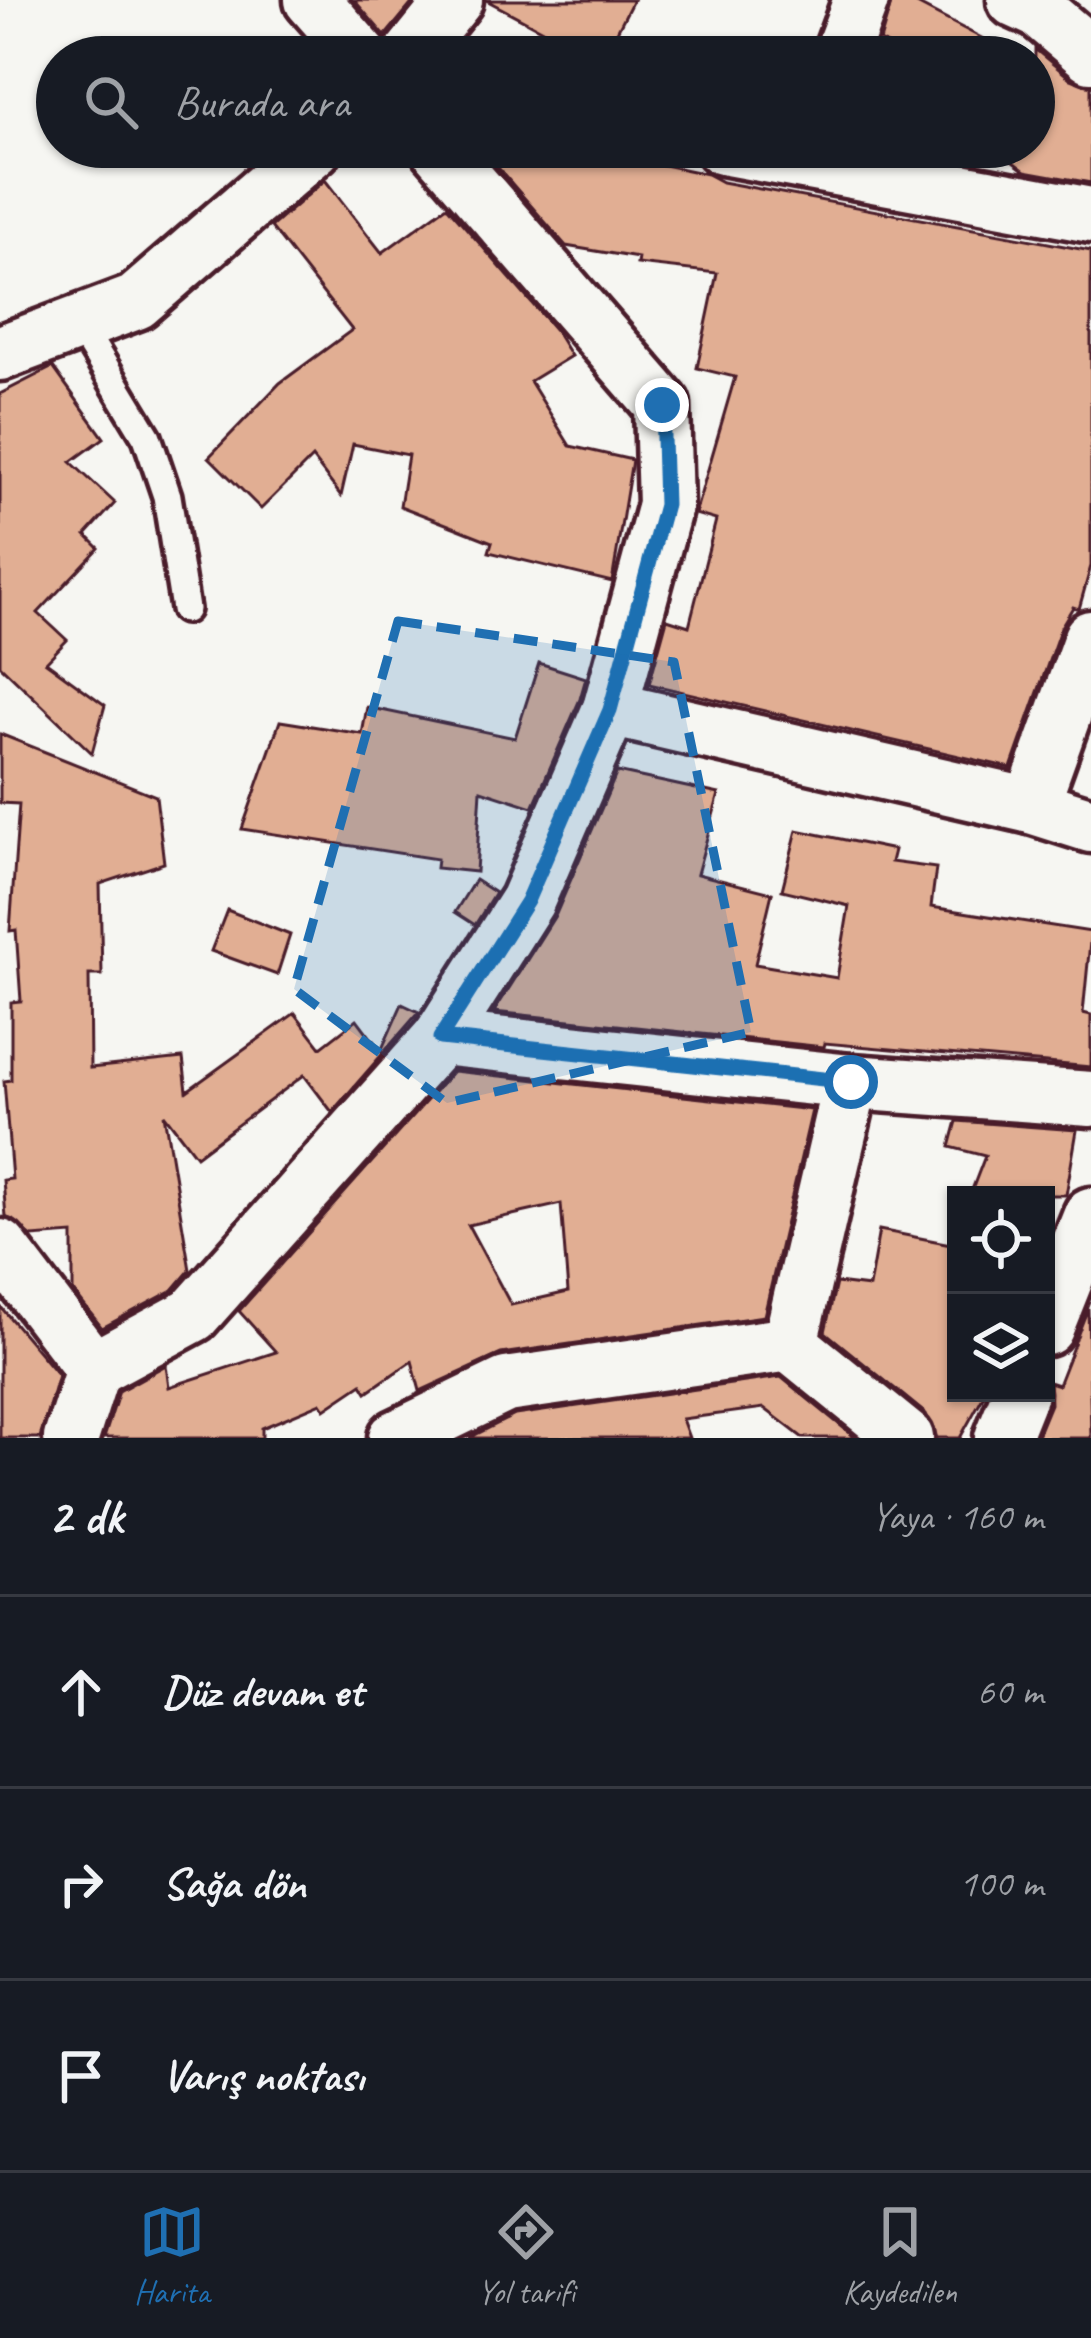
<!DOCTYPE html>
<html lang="tr">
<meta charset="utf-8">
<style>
body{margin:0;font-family:Caveat,sans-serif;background:#242831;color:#f1f3f6}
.controls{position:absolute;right:36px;bottom:36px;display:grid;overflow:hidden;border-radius:0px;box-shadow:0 3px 9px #0004}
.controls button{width:108px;height:108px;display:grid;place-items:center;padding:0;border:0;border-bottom:3px solid #363941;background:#171b24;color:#f1f3f6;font:60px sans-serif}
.stop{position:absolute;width:36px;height:36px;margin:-27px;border:9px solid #1f6fb2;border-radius:50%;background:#fff}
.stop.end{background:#1f6fb2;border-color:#fff;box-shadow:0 3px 12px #0008}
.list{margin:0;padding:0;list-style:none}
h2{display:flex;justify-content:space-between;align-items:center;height:156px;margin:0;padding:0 48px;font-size:51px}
h2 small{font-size:39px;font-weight:400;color:#9ea1a6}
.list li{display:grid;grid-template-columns:78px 1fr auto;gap:36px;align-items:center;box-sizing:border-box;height:192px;padding:0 48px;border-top:3px solid #363941}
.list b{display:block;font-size:45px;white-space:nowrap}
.list em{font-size:39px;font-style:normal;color:#9ea1a6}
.icon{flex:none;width:66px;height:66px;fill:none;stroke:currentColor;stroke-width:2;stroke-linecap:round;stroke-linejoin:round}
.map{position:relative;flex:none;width:1091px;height:1438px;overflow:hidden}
.search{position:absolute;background:#171b24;box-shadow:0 3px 9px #0004;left:36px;right:36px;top:36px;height:132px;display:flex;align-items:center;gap:30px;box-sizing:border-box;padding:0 42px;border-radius:66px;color:#9ea1a6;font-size:45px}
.sheet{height:732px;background:#171b24}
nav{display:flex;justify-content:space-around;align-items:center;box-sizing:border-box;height:168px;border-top:3px solid #363941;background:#171b24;font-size:33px;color:#9ea1a6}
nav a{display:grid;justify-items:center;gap:6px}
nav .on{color:#1f6fb2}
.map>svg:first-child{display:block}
</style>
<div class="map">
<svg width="1091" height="1438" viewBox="0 0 1091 1438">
<rect width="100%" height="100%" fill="#f6f6f2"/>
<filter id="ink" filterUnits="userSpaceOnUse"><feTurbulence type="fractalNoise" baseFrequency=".00833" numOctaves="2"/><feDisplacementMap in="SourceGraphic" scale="24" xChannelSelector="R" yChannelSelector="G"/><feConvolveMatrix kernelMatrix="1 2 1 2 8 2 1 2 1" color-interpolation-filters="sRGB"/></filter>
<g filter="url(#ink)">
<g fill="#e1ae93" stroke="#4a1f2b" stroke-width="3" fill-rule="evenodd">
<path d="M354,0H415L385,36Z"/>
<path d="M486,0H633L604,57H593Z"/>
<path d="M892,0H909L1018,57H911L880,41Z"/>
<path d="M1035,49L1071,79L1091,86V183L1025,171L993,147H1034Z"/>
<path d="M480,147L597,151L707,174L722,182L1091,251V566L1079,609L1073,607L1061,627L1011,768L649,684L667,619L689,626L716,520L695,514L735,377L697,368L717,273L637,264L638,258L566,246Z"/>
<path d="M325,180L382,253L447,206L555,330L571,356L530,381L570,446L632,460L612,582L489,552L492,542L400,506L408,455L353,444L341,496L312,458L261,509L209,457L280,383L352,330L271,227Z"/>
<path d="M53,367L104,438L71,462L115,503L86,535L99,548L38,613L67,640L46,662L105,705L92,753L0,665V394Z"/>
<path d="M539,663L586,678L580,699L533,807L481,790L476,872L436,868L437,859L242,829L280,721L362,734L367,707L515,738Z"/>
<path d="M0,734L156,796L164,863L100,884L102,975H89L90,1068L183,1058L187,1091L295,1013L321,1047L357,1019L381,1051L402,1004L419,1012L332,1112L304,1075L196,1156L164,1114L190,1270L173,1290L102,1328L73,1291V1234L32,1237L6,1217L3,1180L12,1179L4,1081L11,1080V1002L21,1001L16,930L10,931L19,804L0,803Z"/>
<path d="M617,772L719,794L697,874L772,893L755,964L837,978L849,906L782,890L797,830L894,850L891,862L936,868L931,907L1091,932L1083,1013L1091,1015V1067L825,1043L824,1047L494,1012L556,914Z"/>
<path d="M475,880L495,893L475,925L455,912Z"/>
<path d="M227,910L290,935L277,975L211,951Z"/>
<path d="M453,1071L812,1110L764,1316L501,1354L420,1391L412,1361L367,1392L362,1384L325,1409L321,1403L262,1428V1438H104L119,1391L166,1365L169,1387L276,1352L239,1311ZM561,1204L568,1292L511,1305L468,1225Z"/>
<path d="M957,1121L1077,1130L1066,1195H970L985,1156L950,1147Z"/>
<path d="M879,1230L956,1245V1393H985L960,1438H937L926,1414L825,1332L836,1283L869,1287Z"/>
<path d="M0,1306L58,1375L40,1438H0Z"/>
<path d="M1088,1308L1091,1438H1036L1050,1404L1049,1382L1058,1385Z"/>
<path d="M781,1377L856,1438H803L764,1408L682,1419L689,1438H469L515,1415Z"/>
</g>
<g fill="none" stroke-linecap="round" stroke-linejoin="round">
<defs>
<path id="lane" d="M78,323L147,437L167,496L185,609"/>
<g id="street">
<path d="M312,0L362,57"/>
<path d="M1015,0L1039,11L1091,55"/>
<path d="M409,57L455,0"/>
<path d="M840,57L861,0"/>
<path d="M722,147L1091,215"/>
<path d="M0,353L136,302L315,147"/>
<path d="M1091,638L1031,806L1091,825"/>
<path d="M610,709L1031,806"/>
<path d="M440,1038L851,1082L1091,1099"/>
<path d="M0,1247L93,1369L71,1438"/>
<path d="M1046,1328L1091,1215"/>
<path d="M790,1344L851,1082"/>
<path d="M93,1369L193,1315L440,1038L527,901L610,709L665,505L662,405L438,147"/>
<path d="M396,1438L506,1385L790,1344L906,1438"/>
<path d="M1002,1438L1020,1393"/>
</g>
</defs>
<use href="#lane" stroke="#4a1f2b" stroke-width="36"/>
<use href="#street" stroke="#4a1f2b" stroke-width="63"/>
<use href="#lane" stroke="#f6f6f2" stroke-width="27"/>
<use href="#street" stroke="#f6f6f2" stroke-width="54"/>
</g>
</g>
<g fill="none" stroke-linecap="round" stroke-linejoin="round" filter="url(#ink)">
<path stroke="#1f6fb2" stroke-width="15" d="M662,405L665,505L610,710L527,901L440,1038L851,1082"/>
</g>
<path fill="#1f6fb2" fill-opacity="0.2" stroke="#1f6fb2" stroke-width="9" stroke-dasharray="24 15" stroke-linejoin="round" d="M398,621L674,662L751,1032L447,1103L294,989Z"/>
</svg>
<div class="controls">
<button><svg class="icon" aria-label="locate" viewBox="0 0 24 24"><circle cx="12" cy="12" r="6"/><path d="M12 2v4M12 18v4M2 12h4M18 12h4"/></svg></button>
<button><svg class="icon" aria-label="layers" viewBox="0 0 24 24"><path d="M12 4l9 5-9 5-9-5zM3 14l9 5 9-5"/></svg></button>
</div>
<div class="stop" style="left:851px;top:1082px"></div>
<div class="stop end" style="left:662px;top:405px"></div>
<div class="search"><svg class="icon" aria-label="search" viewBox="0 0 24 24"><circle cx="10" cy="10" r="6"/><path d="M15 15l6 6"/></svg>Burada ara</div>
</div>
<section class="sheet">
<h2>2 dk<small>Yaya · 160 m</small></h2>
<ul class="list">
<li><svg class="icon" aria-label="ahead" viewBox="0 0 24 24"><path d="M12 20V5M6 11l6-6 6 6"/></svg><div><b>Düz devam et</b></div><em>60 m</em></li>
<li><svg class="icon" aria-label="right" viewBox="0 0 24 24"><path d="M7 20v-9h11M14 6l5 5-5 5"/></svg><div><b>Sağa dön</b></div><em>100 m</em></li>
<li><svg class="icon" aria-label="arrive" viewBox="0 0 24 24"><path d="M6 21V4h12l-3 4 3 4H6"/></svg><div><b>Varış noktası</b></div></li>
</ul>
</section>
<nav>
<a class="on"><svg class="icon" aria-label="map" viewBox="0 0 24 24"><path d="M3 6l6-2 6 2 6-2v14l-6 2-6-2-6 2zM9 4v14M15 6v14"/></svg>Harita</a>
<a><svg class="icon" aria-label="directions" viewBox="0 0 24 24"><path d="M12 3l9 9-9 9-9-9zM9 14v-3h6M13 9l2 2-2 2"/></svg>Yol tarifi</a>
<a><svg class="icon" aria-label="saved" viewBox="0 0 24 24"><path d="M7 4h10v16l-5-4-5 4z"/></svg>Kaydedilen</a>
</nav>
